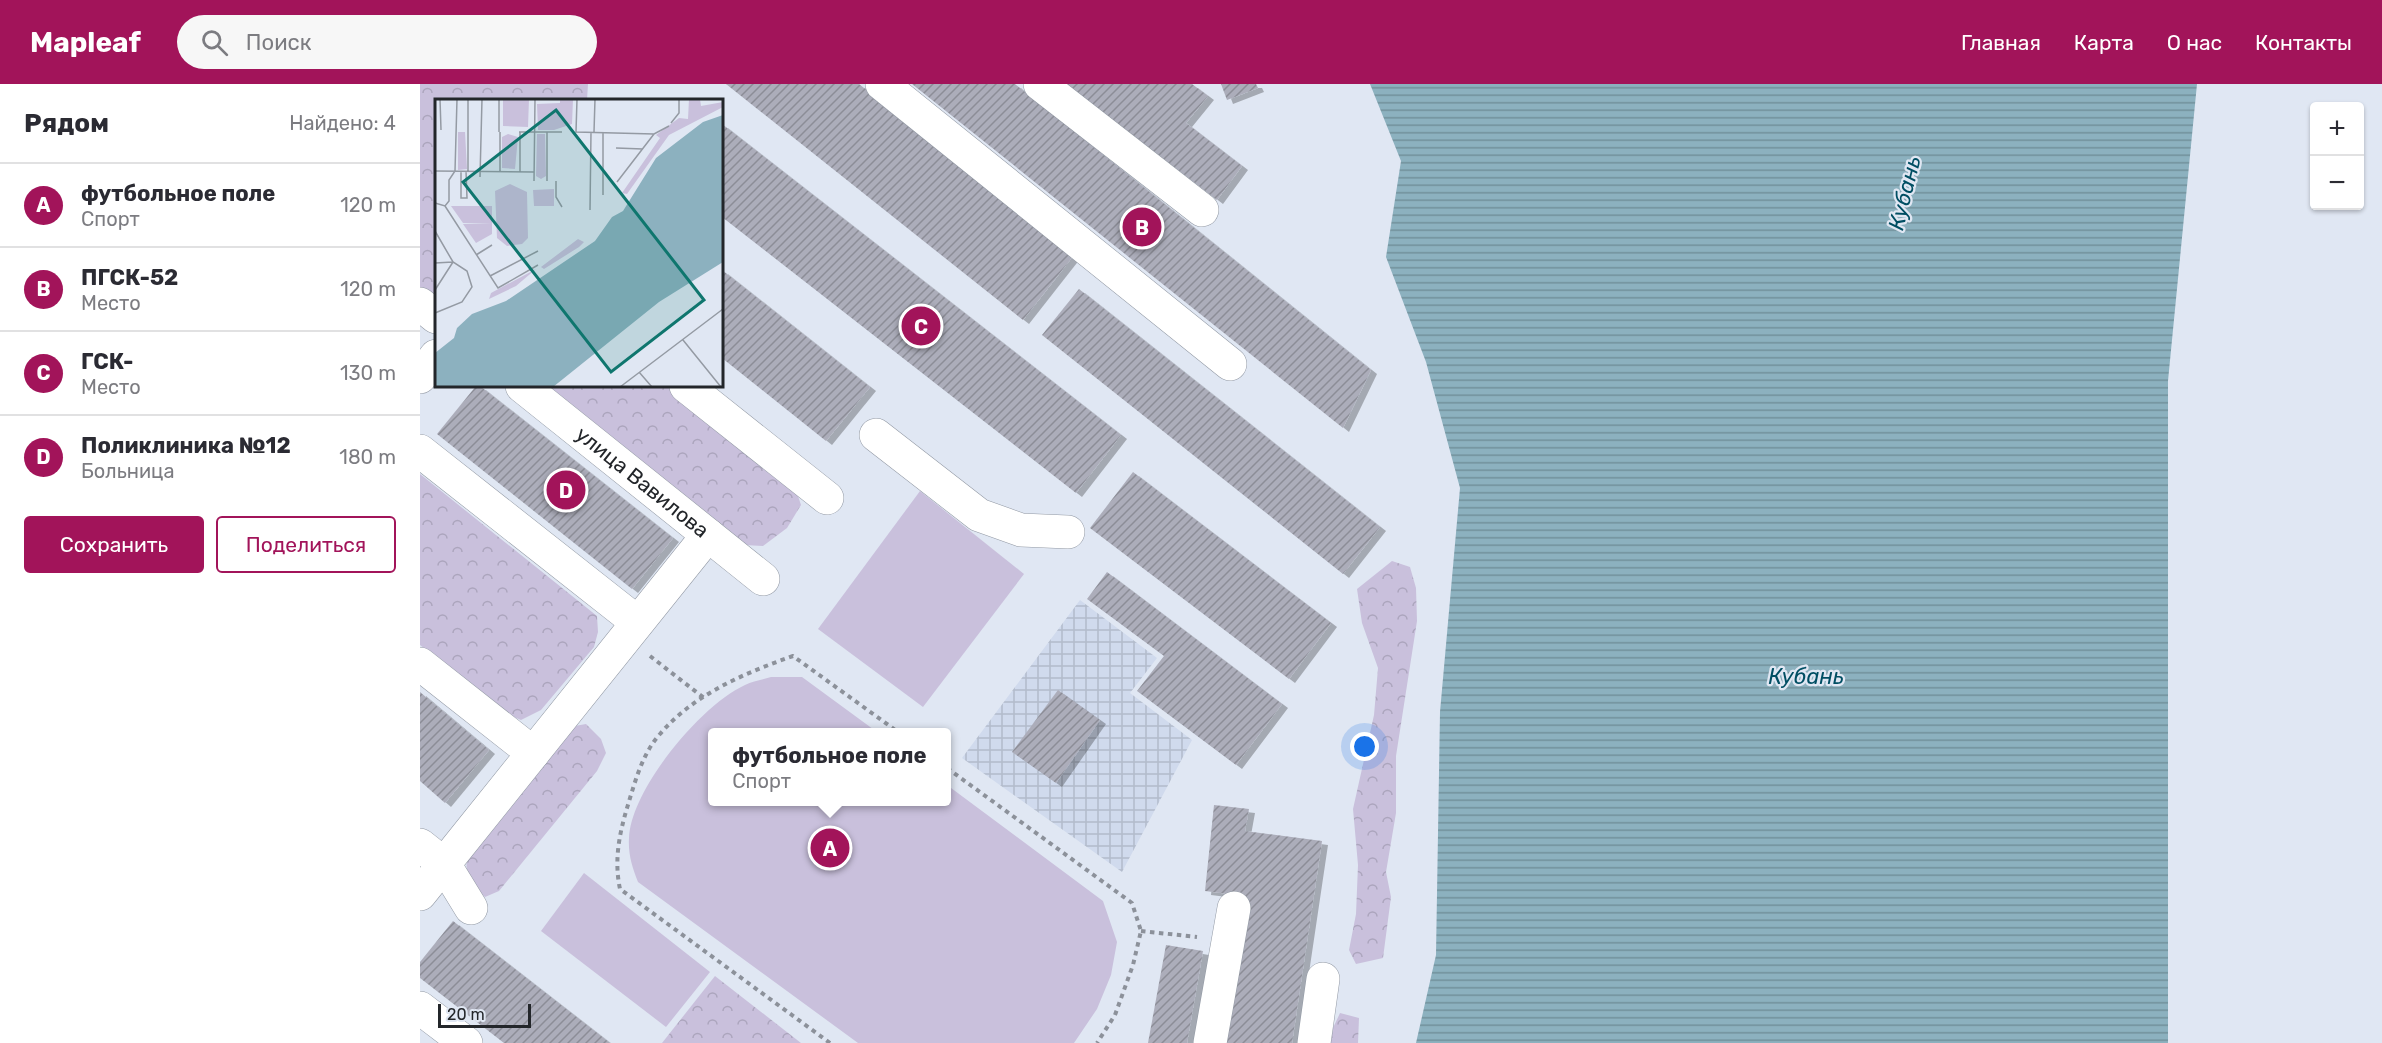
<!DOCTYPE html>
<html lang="ru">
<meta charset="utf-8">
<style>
body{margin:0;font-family:Rubik,sans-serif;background:#f7f7f7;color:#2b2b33}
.controls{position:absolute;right:18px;top:18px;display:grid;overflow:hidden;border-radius:6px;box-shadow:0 2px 4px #0004}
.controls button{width:54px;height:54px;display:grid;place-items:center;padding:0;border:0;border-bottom:2px solid #e1e1e2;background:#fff;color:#2b2b33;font:30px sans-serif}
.scale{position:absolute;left:18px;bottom:15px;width:93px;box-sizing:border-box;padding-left:6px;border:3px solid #23262a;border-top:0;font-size:16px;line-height:21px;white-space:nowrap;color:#23262a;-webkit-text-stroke:4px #e0e7f3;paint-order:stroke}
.you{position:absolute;left:945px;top:663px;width:21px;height:21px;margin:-15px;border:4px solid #fff;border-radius:50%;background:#1a73e8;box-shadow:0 0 0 9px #1a73e833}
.badge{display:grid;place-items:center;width:39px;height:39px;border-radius:50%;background:#a2145a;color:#fff;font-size:20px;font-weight:700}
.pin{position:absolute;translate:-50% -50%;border:3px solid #fff;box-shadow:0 2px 6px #0006}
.popup{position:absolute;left:288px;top:644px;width:243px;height:78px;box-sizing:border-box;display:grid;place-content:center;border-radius:6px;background:#fff;filter:drop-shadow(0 2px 4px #0005);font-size:20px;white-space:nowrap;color:#7c7c81}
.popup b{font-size:22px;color:#2b2b33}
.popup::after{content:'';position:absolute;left:50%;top:100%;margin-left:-12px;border:12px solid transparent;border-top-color:#fff}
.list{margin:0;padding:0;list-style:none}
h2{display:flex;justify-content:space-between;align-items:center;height:78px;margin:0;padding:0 24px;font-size:26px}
h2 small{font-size:20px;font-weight:400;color:#7c7c81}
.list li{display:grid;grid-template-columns:39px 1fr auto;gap:18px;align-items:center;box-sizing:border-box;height:84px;padding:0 24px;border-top:2px solid #e1e1e2}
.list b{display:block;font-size:22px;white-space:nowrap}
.list p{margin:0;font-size:20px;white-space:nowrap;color:#7c7c81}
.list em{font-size:20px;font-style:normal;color:#7c7c81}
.actions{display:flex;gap:12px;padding:18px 24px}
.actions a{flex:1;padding:14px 0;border:2px solid #a2145a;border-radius:6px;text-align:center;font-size:21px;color:#a2145a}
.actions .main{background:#a2145a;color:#fff}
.icon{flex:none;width:33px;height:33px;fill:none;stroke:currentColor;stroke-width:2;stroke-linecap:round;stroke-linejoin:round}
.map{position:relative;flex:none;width:1962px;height:959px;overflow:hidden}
header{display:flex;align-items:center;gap:36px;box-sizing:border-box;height:84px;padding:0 30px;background:#a2145a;color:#fff}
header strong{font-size:28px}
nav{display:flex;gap:33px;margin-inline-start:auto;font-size:21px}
.search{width:420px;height:54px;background:#f7f7f7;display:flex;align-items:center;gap:15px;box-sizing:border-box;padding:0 21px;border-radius:33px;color:#7c7c81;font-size:22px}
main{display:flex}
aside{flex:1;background:#fff}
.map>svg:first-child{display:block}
</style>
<header>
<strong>Mapleaf</strong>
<div class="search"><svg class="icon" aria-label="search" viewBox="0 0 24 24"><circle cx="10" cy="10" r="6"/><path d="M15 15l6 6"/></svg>Поиск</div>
<nav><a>Главная</a><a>Карта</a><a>О нас</a><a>Контакты</a></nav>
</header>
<main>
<aside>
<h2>Рядом<small>Найдено: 4</small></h2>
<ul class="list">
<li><span class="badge">A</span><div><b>футбольное поле</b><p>Спорт</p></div><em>120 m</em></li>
<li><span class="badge">B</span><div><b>ПГСК-52</b><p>Место</p></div><em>120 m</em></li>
<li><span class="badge">C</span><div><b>ГСК-</b><p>Место</p></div><em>130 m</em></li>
<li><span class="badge">D</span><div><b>Поликлиника №12</b><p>Больница</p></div><em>180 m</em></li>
</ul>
<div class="actions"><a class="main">Сохранить</a><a>Поделиться</a></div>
</aside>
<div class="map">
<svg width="1962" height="959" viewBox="0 0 1962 959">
<defs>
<pattern id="industrial-grid" width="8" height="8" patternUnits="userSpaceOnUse" patternTransform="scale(1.5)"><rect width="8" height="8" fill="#d0daed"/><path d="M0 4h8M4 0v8" fill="none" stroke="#b2bbcb"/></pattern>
<pattern id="forest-crowns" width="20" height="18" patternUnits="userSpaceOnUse" patternTransform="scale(1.5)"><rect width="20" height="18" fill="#c9c0dc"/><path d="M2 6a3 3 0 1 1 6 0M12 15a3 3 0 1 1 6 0" fill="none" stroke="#aca5bd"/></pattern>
<pattern id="water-rules" width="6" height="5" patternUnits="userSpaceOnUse" patternTransform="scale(1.5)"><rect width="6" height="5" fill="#8cb1bf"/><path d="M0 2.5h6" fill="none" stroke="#72909b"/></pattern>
<pattern id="building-hatch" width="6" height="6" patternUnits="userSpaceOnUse" patternTransform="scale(1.5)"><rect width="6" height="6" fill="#acadba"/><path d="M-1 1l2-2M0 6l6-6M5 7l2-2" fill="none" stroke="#8c8d97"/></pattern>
<filter id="shadow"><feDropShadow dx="6" dy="4" stdDeviation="0" flood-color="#0004"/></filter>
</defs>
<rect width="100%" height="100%" fill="#e0e7f3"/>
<path fill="url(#industrial-grid)" d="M660,516L737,574L710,609L772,656L702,788L542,674Z"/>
<g fill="url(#forest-crowns)">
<path d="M0,0H168L167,16H16V216L0,203Z"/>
<path d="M123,302H251L373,397L381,421L367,444L343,462L324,461Z"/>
<path d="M0,390L177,532L178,548L174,563L121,626L101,636L87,630L0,561Z"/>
<path d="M972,477L990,483L996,504L997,537L976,672V729L966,788L971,813L963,874L936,880L929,866L936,830L938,781L933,725L954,631L958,584L942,539L937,505Z"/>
<path d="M166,640L181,655L186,669L177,687L79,807L65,813C48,798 44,792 48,769L149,643Z"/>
<path d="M295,892L381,959H242Z"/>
<path d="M920,929L939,934L938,959H906Z"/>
</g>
<g fill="#c9c0dc">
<path d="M500,407L604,490L503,623L398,545Z"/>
<path d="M351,593H382L457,648H293V718H527V701L683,817L697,858L691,891L677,925L654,959H438L218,798C212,783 208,770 209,754C211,705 281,621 325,601C333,597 342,596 351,593Z"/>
<path d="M164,789L290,888L246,943L121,847Z"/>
</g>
<path fill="url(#water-rules)" d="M950,0H1777L1748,297V959H996L1016,871L1020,628L1040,404L1006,278L966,173L981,77Z"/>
<g fill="url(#building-hatch)" filter="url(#shadow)">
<path d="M306,0H439L654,171L603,236Z"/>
<path d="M492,0H595L951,286L923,344Z"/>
<path d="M646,0H772L788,12L766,39L822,82L797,116Z"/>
<path d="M801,0H836L838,4L807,16Z"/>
<path d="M302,40L701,351L656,409L302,133Z"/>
<path d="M302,186L450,303L406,357L302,274Z"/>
<path d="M659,205L960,443L923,490L622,251Z"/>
<path d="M56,302H60L253,454L212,505L17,350Z"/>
<path d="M713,388L911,539L869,595L670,444Z"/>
<path d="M687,488L862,620L816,681L717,607L744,572L667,515Z"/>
<path d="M638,606L680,636L636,699L592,668Z"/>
<path d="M0,608L69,666L25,719L0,697Z"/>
<path d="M794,721L829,725L825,747L902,757L872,959H806L825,812L785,807Z"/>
<path d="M33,837L190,959H84L0,894V878Z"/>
<path d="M746,861L783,867L767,959H728Z"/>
</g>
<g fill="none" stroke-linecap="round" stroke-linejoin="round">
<defs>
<g id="minor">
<path d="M462,0L810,280"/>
<path d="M620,0L782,126"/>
<path d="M0,220L16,233"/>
<path d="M0,293L16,272"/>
<path id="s1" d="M102,302L343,495"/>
<path d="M266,302L407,414"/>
<path d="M456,351L559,431L601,446L648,448"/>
<path d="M0,367L217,538"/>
<path d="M0,580L113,669"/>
<path d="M0,761L24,780L51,824"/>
<path d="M0,810L288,451"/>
<path d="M0,924L46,959"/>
<path d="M790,959L814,824"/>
<path d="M894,959L903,895"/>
</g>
</defs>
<use href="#minor" stroke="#9299a4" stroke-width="34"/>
<g stroke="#8c919a" stroke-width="4" stroke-dasharray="4.5 4.5" stroke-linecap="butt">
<path d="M230,572L284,614"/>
<path d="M527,684L712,819L721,847L713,881L695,931L677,959"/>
<path d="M721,847L777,853"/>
<path d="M410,959L200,805C194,777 199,751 207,724C215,698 222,670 240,650C274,610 325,589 373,572L478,648"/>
</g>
<use href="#minor" stroke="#fff" stroke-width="33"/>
</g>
<g text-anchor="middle" stroke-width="4.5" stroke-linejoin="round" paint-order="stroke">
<g font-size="21" fill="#23262a" stroke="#e0e7f3">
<text dy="7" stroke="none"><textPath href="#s1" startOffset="154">улица Вавилова</textPath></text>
</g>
<g font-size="22" font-style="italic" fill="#004e63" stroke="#e0e7f3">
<text transform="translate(1484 109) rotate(-76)" y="8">Кубань</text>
<text x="1386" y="600">Кубань</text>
</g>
</g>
<g transform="translate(15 15)">
<rect width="288" height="288" fill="#e0e7f3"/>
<path d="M28,125H57V135L41,144Z" fill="#c9c0dc"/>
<path d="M94,0L93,28L68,27V1ZM125,0H138L137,25L119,31H103L102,5L125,4ZM254,0H265L266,7L288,3V8L234,36L192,95L187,94L225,39L221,36L244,19L253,20ZM23,33H30L32,70L23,71ZM73,35L83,38L80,70L67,69V38ZM102,35H110L111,77L106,80L101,77ZM16,107H57V125L28,124ZM143,140L149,143L144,148L109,170L106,168ZM101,170L81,187L54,200L56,194Z" fill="#c9c0dc"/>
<path d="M75,85L92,93L93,139L87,145L72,147L62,139L60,92ZM119,90V107H99L98,91Z" fill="#c9c0dc"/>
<path d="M288,16V163L224,203L118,288H0V254L19,239L22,229L37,215L71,202L160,142L177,118L188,112L221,59L268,23Z" fill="#8cb1bf"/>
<path fill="none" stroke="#949aa3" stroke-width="1.5" d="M5,0L6,31M142,0L141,33L219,35L234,27M236,24L244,14V0M64,33V0M84,33H127M159,33L160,0M181,49L208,50M0,72L99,73M26,72V99H32L31,72M33,72V0M65,72V33M85,73V33M45,78L47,0M99,82L100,0M112,82V33M121,82V98L127,108M182,83L219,35M168,96V33M0,104L10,107L14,102V81L20,72L22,0M10,107L63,189L103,166M155,111L156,33M0,132L18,163L32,172L37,188L27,203L0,214M41,156L57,146M0,164L18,163M55,177L103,152M0,191L18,163M248,241L286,288M204,273L217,288M185,288L288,210"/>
<path fill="#0f766e" fill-opacity="0.15" stroke="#0f766e" stroke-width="3" d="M121,11L269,201L176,273L28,83Z"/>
<rect width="288" height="288" fill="none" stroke="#23262a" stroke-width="3"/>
</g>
</svg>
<div class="controls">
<button>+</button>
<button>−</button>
</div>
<div class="scale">20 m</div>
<div class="you"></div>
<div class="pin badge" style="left:410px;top:764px">A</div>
<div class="popup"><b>футбольное поле</b>Спорт</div>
<div class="pin badge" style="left:722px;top:143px">B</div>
<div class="pin badge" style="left:501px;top:242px">C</div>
<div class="pin badge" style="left:146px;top:406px">D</div>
</div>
</main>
